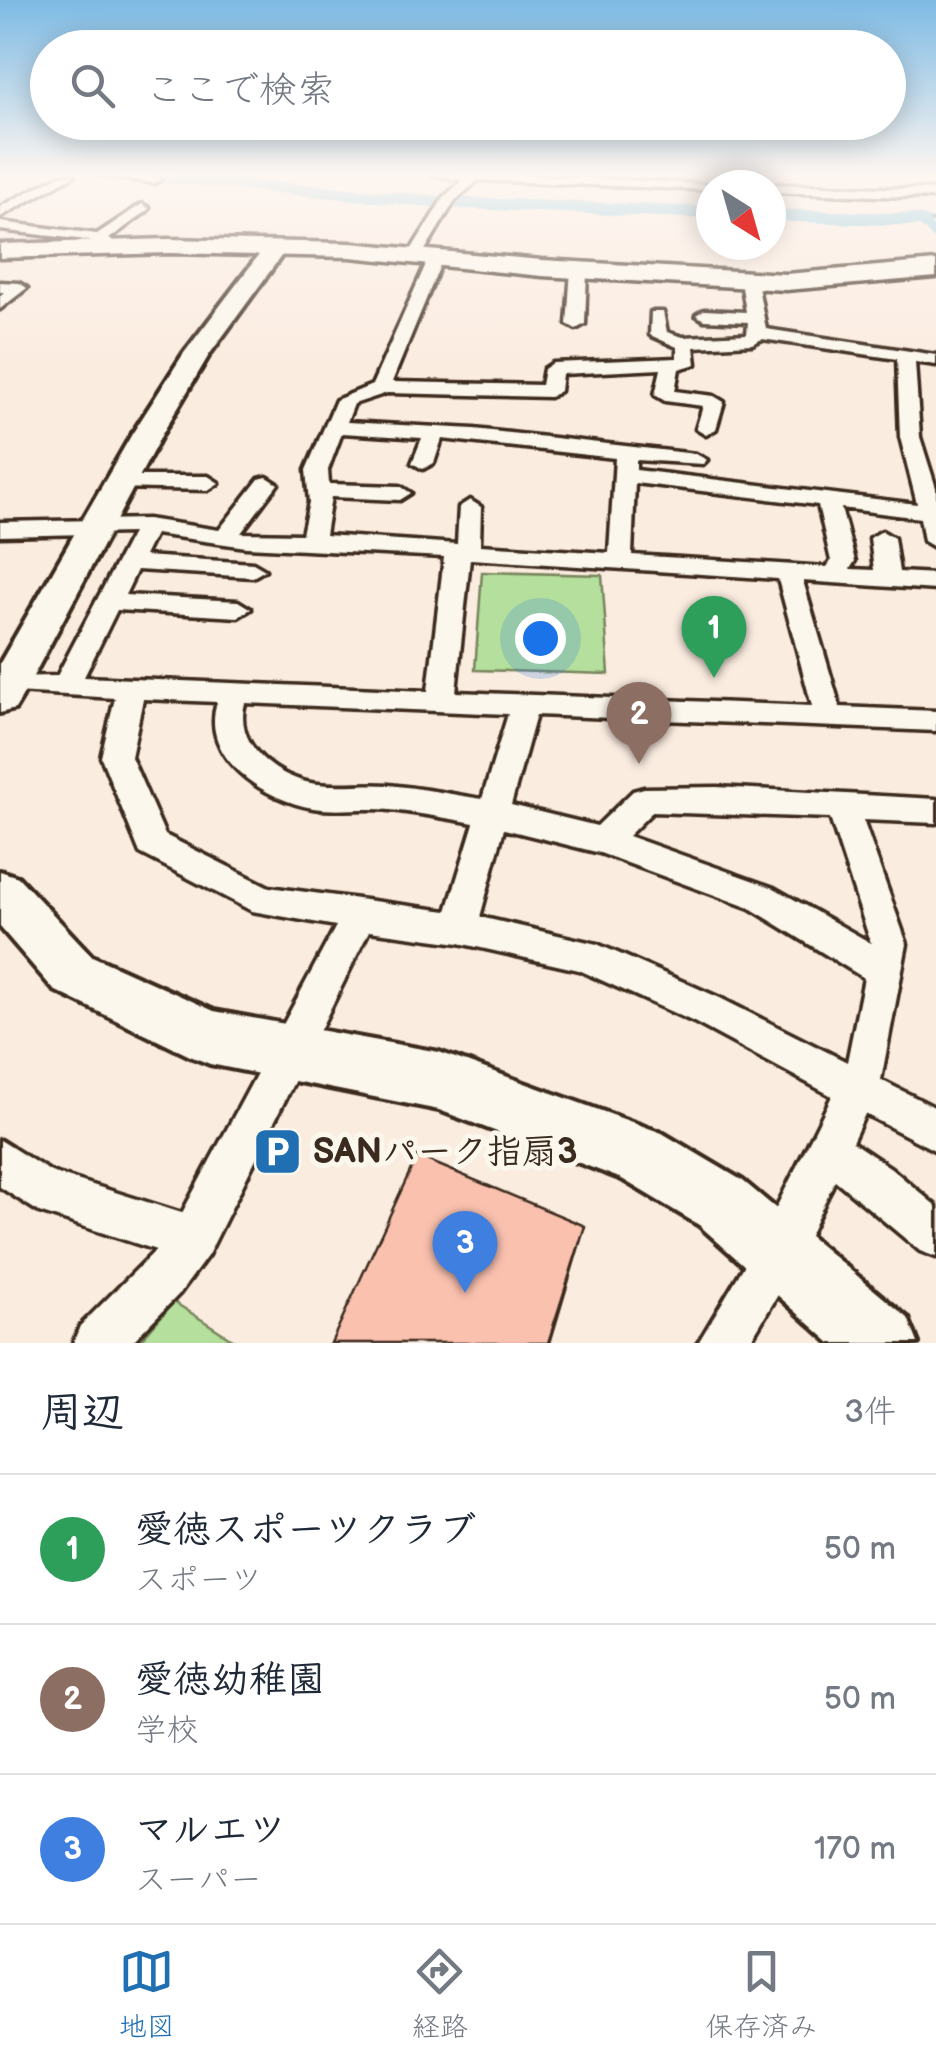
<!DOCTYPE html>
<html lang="ja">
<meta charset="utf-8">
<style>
body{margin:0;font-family:"Balsamiq Sans","Klee One",sans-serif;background:#f6f6f7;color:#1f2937}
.compass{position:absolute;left:696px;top:170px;width:90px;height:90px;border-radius:50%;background:#fff;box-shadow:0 5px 25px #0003;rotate:143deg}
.you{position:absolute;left:540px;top:638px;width:35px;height:35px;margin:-25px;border:8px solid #fff;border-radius:50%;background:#1a73e8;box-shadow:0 0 0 15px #1a73e833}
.badge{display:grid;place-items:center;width:65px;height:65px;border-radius:50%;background:#1f6fb2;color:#fff;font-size:32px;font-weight:700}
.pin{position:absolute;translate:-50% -82px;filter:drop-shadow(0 2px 5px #0008)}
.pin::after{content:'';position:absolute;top:52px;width:35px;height:30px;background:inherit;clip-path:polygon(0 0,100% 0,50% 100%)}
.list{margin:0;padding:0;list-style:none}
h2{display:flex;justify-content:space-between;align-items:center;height:130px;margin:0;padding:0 40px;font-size:42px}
h2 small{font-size:32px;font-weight:400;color:#747a83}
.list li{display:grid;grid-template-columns:65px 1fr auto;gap:30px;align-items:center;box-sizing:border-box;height:150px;padding:0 40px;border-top:2px solid #e0e1e3}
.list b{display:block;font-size:38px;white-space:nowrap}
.list p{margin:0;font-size:32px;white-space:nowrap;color:#747a83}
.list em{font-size:32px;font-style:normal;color:#747a83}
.icon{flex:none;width:55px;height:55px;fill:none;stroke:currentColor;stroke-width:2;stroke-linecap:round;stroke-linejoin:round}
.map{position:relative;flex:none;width:936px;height:1343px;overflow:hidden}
.search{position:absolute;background:#fff;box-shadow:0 5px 25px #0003;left:30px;right:30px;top:30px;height:110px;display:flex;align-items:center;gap:25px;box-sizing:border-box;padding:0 35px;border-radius:55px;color:#747a83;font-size:38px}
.sheet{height:580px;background:#fff}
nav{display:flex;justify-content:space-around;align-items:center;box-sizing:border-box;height:140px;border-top:2px solid #e0e1e3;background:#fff;font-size:28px;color:#747a83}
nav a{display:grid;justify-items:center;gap:5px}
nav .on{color:#1f6fb2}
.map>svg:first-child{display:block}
</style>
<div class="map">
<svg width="936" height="1343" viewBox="0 0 936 1343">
<rect width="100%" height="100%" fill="#fbece0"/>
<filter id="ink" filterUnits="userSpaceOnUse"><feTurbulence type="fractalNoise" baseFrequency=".01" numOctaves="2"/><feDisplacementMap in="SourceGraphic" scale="20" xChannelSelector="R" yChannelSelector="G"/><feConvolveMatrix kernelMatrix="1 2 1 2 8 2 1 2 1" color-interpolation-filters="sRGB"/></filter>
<g filter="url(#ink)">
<g fill="#b4df9c" stroke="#78845d" stroke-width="2.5">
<path d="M482,572L602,575L609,674L475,670Z"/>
<path d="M174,1302L238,1343H138Z"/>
</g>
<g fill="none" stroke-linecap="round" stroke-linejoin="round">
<path stroke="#638691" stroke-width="4" d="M920,220L936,221"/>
<path fill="#7dc4de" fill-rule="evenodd" d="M916,217H924L936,229V240L916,223Z"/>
<g fill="#7dc4de" fill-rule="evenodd">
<path d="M132,175H204L449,197L711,207V219L445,208L142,181Z"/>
<path d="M771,209L920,214L931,220L920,226L771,221Z"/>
</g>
<defs>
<g id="street">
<path d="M60,175H75L0,217V207Z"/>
<path d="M99,175H147L161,179L155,183Z"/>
<path d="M432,175H522L717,185H711V190L478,180L454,202L422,255L415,259L408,255L444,197L463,180Z"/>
<path d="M771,184L936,190V198L771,192V185H767Z"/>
<path d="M142,204L149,208L147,211L109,239L124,248L117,252L86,240L0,230V222L97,234Z"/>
<path d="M430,255L443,258L392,382L541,385L544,369L553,363L677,358V347L650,335L651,312H663L667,332L683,337L747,334L748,322L704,320L696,315L704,310L746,312L741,281L749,276L757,281L766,329L936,355V365L915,362L920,437L936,488V548L924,541L920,518L841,508L855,561L850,569L874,570L870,538L882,531L894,538L899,572L936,574V590L803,581L840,707L936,711V731L536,715L511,805L597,826L633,791L644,788L717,787L936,799V823L863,820L907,944L881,1080L936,1108V1151L865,1114L852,1142L891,1168L936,1206V1257L920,1251L835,1180L794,1268L749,1343H698L762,1236L832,1096L694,1022L579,970L459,943L369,931L208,1255L180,1293L131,1343H73L80,1326L156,1250L39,1212L0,1187V1140L51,1172L182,1213L336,926L252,911L140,853L101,757L115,698L0,691V677L57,676L132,533L0,536V522L147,519L219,530L259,479L267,477L278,484L241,533L302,534L309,502L306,470L336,400L372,385ZM762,339L897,359L900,437L917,504L636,470V460L703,464L707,460L696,454L474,429L347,422L354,404L387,393L550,397L560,391L562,374L661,369L655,395L665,401L703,406L696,429L706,435L716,429L724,402L714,396L675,391L679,369L696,364L694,347L752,344ZM342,433L422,438L412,463L423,469L434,463L442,439L615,458L609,553L480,545L481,507L470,500L459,507L457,544L325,535L331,497L400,500L411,493L400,486L329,484L328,470ZM635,483L818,505L831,561L827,567L632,555ZM155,534L246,547L444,557L428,691L84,677L117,610L238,617L251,609L238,601L125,595L137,570L253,577L265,570L253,563L144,556ZM470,559L778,579L812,706L456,692ZM143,699L217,702C199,758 265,800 313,808C338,812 365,807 390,810C418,813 446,818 474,823L447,911L269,887L165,835L131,757ZM245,703L508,714L482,799C451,794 420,788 389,785C365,783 342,787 318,784C279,780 233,746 245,703ZM652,812L830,818L871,943L774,888L628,836ZM504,829L600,853L750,908L864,978L847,1062L720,998L597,944L480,917Z"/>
<path d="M579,265L587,270L585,324L576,329L567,324L571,270Z"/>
<path d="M0,282L19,283L27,288L0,309V296L4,292H0Z"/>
<path d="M120,476H208L219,483L208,490L112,488L109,483L112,478Z"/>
</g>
<g id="secondary">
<path d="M276,242L287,248L209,355L162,434L21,699L15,709L0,713V663L132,434L184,353L268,243Z"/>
<path d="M0,871L18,877L92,956L214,1011L439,1052L662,1133L743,1181L908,1318L918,1343H831L699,1225L622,1179L439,1110L210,1064L190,1056L54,990L0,927Z"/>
</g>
<path id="primary" d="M169,239L350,243L542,260L786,274L936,261V277L786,290L542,276L350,257L169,253L0,258V244Z"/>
</defs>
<use href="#street" stroke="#3b2a1e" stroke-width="7"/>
<use href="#secondary" stroke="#3b2a1e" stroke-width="8"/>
<use href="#primary" stroke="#3b2a1e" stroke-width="7"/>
<use href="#street" fill="#fbf7ec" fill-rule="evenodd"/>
<use href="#secondary" fill="#fbf7ec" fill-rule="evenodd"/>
<use href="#primary" fill="#fbf7ec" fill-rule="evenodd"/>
</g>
<path fill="#af877a" stroke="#3b2a1e" stroke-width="2.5" d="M585,1226L550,1343H548Z"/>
<path fill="#fac1af" stroke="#3b2a1e" stroke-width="2.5" d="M417,1156L585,1226L548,1343H331Z"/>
</g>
<linearGradient id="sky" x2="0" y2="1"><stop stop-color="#7dbae4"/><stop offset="0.48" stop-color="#fdf6f1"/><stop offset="1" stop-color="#fdf6f1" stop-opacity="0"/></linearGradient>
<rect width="936" height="363" fill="url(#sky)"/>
<defs>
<symbol id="parking-square" viewBox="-11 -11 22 22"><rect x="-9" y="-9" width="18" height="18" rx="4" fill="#1f6fb2" stroke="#fbf7ec"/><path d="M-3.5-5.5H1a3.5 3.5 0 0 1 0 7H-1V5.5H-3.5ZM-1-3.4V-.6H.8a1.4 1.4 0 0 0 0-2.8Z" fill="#fff"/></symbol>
</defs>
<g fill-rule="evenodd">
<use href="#parking-square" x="250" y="1124" width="55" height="55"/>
</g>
<g text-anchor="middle" stroke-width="10" stroke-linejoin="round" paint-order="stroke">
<g font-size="35" font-weight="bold" fill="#3b2a1e" stroke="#fbf7ec" text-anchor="start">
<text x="313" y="1163">SANパーク指扇3</text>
</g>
</g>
</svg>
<svg class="compass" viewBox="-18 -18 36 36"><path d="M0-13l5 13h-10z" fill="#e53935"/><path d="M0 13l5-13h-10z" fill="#747a83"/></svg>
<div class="you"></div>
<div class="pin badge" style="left:714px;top:678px;background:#2e9e5b">1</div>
<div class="pin badge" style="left:639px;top:764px;background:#8d6e63">2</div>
<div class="pin badge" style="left:465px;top:1293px;background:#3f7fe0">3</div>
<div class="search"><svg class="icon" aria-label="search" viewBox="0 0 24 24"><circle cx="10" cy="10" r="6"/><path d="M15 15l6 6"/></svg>ここで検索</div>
</div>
<section class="sheet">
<h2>周辺<small>3件</small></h2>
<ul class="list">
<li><span class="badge" style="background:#2e9e5b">1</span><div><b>愛徳スポーツクラブ</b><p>スポーツ</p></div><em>50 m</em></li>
<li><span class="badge" style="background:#8d6e63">2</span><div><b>愛徳幼稚園</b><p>学校</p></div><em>50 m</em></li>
<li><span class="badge" style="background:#3f7fe0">3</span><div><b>マルエツ</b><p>スーパー</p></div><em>170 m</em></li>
</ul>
</section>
<nav>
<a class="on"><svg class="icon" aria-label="map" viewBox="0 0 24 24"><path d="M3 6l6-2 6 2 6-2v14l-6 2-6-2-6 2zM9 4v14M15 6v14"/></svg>地図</a>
<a><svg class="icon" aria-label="directions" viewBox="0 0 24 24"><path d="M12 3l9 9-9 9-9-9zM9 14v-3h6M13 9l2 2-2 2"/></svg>経路</a>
<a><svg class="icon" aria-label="saved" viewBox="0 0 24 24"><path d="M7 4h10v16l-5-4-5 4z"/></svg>保存済み</a>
</nav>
